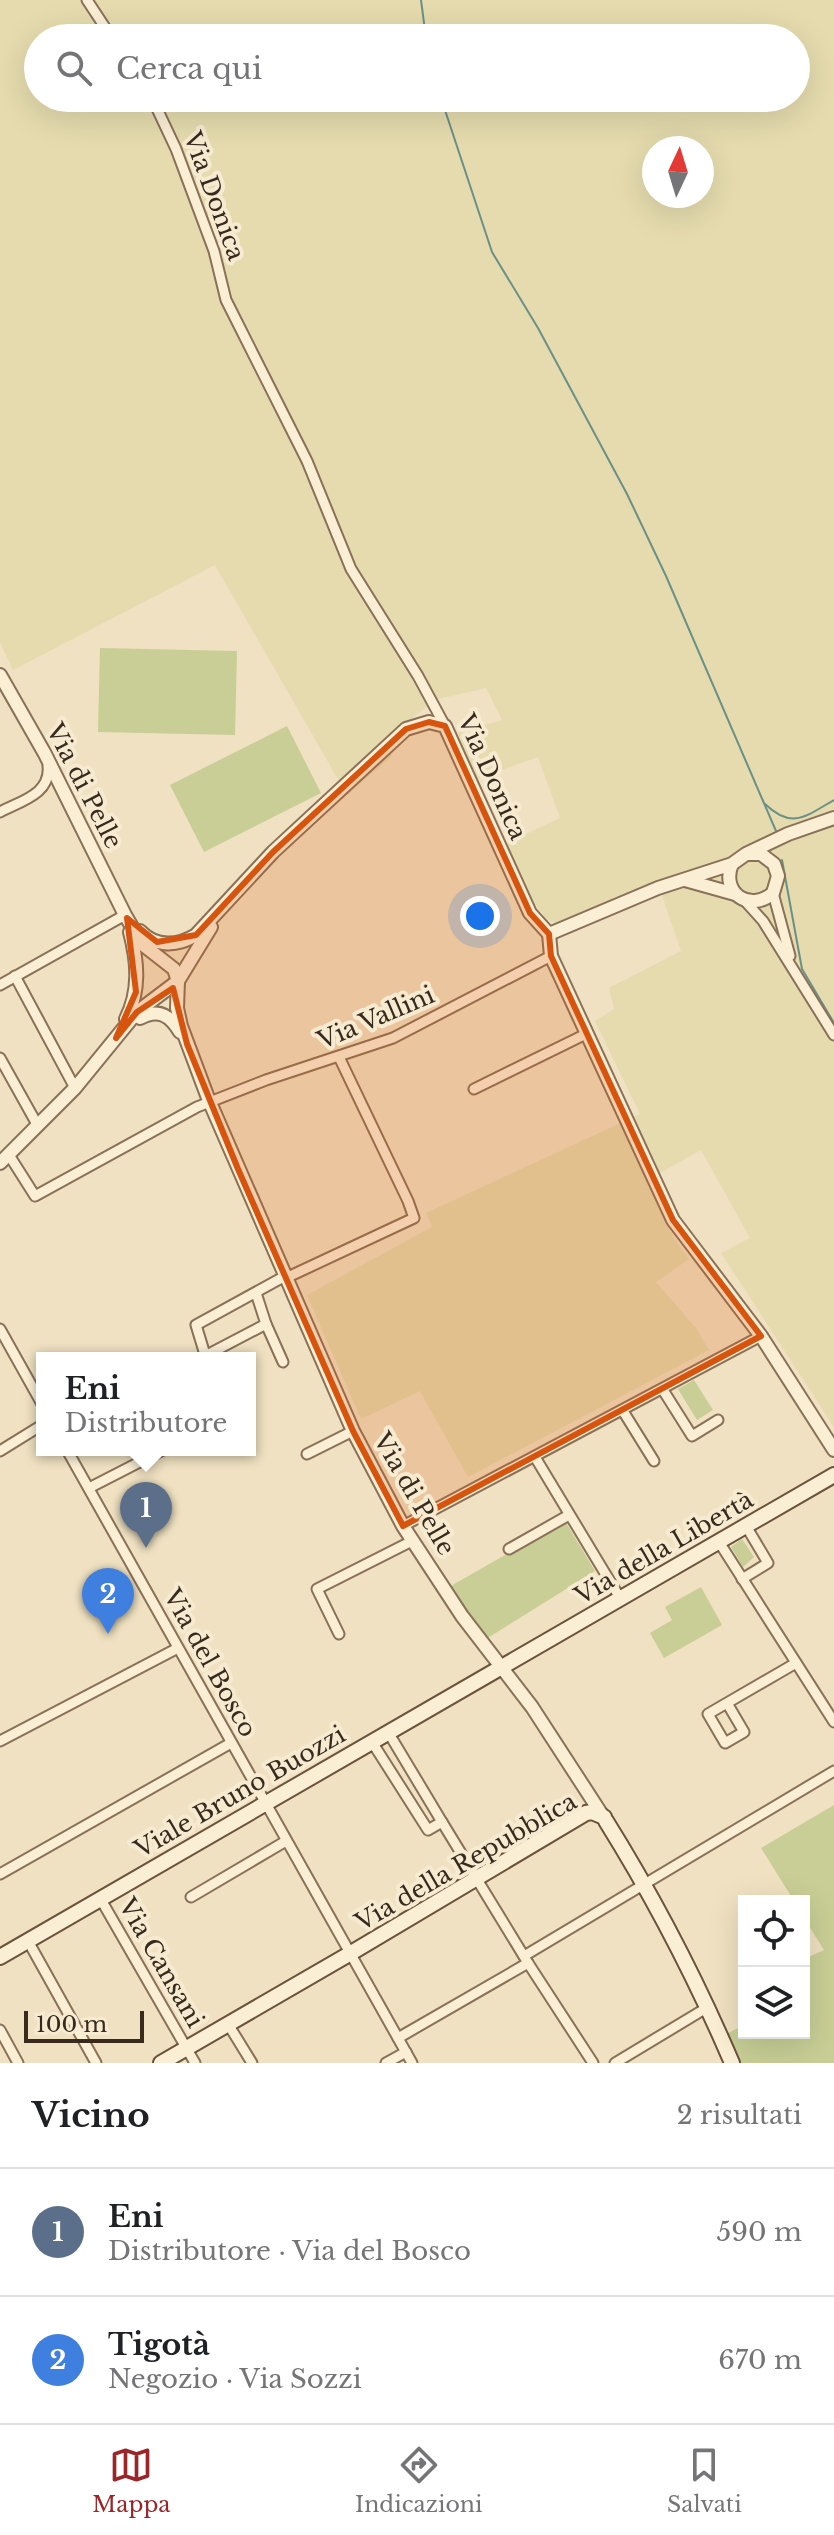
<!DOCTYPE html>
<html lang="it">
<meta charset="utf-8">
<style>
body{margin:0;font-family:"Libre Baskerville",serif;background:#f6f6f6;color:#202124}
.controls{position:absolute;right:24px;bottom:24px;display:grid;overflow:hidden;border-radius:0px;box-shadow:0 8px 32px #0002}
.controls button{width:72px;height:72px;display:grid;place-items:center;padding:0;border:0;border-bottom:2px solid #e0e0e0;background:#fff;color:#202124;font:40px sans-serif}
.compass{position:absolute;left:642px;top:136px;width:72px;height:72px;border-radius:50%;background:#fff;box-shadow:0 8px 32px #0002;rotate:4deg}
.scale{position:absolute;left:24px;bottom:20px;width:120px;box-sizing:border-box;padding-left:8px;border:4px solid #382a1d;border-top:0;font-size:22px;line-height:28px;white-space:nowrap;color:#382a1d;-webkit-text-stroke:6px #f6ebd1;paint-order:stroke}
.you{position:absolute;left:480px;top:916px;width:28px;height:28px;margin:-20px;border:6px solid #fff;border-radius:50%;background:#1a73e8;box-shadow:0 0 0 12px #1a73e833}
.badge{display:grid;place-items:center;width:52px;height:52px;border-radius:50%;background:#9a2629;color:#fff;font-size:26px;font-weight:700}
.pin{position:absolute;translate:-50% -66px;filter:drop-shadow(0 2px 4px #0008)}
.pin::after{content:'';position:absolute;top:42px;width:28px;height:24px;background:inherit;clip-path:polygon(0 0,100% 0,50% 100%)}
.popup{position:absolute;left:36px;top:1352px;width:220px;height:104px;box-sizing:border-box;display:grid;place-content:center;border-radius:0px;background:#fff;filter:drop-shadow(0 2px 6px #0005);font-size:26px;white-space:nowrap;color:#757577}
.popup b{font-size:30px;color:#202124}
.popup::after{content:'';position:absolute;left:50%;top:100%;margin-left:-16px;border:16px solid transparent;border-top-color:#fff}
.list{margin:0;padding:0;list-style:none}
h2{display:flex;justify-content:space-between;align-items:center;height:104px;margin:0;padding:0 32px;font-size:34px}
h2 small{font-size:26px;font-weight:400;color:#757577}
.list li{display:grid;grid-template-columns:52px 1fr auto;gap:24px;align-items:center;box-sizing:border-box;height:128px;padding:0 32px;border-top:2px solid #e0e0e0}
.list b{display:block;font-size:30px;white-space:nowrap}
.list p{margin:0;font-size:26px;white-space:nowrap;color:#757577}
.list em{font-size:26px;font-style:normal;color:#757577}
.icon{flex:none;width:44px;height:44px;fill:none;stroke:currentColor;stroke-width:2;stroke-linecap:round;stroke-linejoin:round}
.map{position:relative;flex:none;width:834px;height:2063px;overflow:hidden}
.search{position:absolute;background:#fff;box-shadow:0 8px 32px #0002;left:24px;right:24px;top:24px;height:88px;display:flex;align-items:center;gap:20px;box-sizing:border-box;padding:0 28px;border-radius:44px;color:#757577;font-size:30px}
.sheet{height:360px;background:#fff}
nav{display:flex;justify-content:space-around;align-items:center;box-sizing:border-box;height:112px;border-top:2px solid #e0e0e0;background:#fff;font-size:22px;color:#757577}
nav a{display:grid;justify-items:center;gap:4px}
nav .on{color:#9a2629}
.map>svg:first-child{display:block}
</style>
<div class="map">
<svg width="834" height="2063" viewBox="0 0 834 2063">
<rect width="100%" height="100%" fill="#efe1c1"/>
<path fill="#e5dbae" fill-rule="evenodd" d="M0,0H834V1427L721,1253L750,1238L701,1150L646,1181L674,1238L689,1259L656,1282L696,1328L709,1350L468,1477L420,1391L361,1419L307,1295L432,1227L426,1213L640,1114L595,1021L614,1009L609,988L681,951L658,884L560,924L547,920L536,905L523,911L494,849L560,818L538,757L477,779L458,733L502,720L486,688L435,700L385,740L392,756L347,795L215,565L13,670L0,642ZM38,38H796V98H38ZM654,148H702V196H654Z"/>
<g fill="#c8ce95">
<path d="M100,648L237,651L235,735L98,732Z"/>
<path d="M287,726L321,793L204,852L170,785Z"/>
<path d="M694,1380L713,1410L697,1420L678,1389Z"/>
<path d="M565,1521L595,1571L486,1639L449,1587Z"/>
<path d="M742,1539L754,1557L743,1567L731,1547Z"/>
<path d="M701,1587L722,1625L664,1658L650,1633L672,1620L665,1607Z"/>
<path d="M834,1805V2063H739L726,2034L744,2025V2033H804V1959L824,1950L804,1918V1901H794L761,1848Z"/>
</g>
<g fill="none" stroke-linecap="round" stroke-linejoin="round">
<g stroke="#6b9086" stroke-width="2">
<path d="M421,0L426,38"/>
<path d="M441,98L492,252L538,328L627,494L666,576L776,831"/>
<path d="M765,804C792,830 806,816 834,800"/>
<path d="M782,860L802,969L834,1023"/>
</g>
<defs>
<g id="minor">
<path d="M87,0L112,38"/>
<path d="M152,98L176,149L214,251L226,300L307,461L351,569L418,676L445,726"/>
<path d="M0,812C21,801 51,794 48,766"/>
<path d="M773,893L790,956"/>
<path d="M745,901L763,921L834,1035"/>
<path d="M15,976L75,1088"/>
<path d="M0,985L125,915"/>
<path d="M0,1058L38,1126"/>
<path d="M474,1089L586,1034"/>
<path d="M9,1155L35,1196L197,1107L266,1080L393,1038L551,956"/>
<path d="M288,1277L414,1218L408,1201L339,1057"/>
<path d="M266,1324L283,1362"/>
<path d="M0,1329L42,1404"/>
<path d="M205,1356L266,1324L256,1293"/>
<path d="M206,1358L196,1325L287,1275"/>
<path d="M663,1390L692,1436L718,1420"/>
<path d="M623,1411L654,1461"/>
<path d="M67,1450L412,2063"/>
<path d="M0,1451L42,1425"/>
<path d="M307,1454L353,1431"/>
<path d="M535,1457L620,1598"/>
<path d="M89,1488L163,1450"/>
<path d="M403,1526L761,1336"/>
<path d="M719,1542L834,1722"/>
<path d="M509,1549L569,1515"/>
<path d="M742,1579L768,1563L746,1526"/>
<path d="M339,1634L317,1589L412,1541"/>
<path d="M727,1703L744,1732L725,1743L708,1714L796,1663"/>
<path d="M0,1741L178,1648"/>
<path d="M372,1742L428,1830L442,1822L388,1732"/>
<path d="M442,1822L528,1963L593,2063"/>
<path d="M0,1874L231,1743"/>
<path d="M191,1897L286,1841"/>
<path d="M100,1898L195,2063"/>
<path d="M28,1941L96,2063"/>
<path d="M524,1956L834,1771"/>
<path d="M228,2024L252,2063"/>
<path d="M0,2030L18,2063"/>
<path d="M398,2038L528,1963"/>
<path d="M386,2063L406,2052"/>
<path d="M615,2063L708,2007"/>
</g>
<g id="tertiary">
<path d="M0,675L45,754L125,915L142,944L174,969L178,981L177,1008L181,1026L208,1098L353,1431L403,1526L462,1616L532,1707L606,1821"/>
<path d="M748,853L788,834L834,818"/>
<path d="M685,880L735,894"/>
<path d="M140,931C156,948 178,946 196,935L273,852L406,729L429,722L445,726L530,913L549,934L551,956L673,1220L761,1336L834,1450"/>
<path d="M549,934L658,888L732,864L746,854H761L774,864L778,876L773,893C750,913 720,893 732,864"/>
<path d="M140,1018C158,1008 170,1015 180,1032"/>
<path d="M126,1019C140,991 138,963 130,932"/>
<path d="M0,1163L75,1088L137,1012L178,981L211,927"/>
</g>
<g id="secondary">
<path d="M606,1821C654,1898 696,1979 732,2063"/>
<path d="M0,1957L834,1475"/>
<path d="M161,2063L351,1953L586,1813L592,1812L604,1817"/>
</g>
</defs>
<use href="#minor" stroke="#897158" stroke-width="13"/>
<use href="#tertiary" stroke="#897158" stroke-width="16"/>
<use href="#secondary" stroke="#6b523b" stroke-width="18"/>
<use href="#minor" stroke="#faeed5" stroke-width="9"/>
<use href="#tertiary" stroke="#faeed5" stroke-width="12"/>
<use href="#secondary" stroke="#faeed5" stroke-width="14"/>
</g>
<path fill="#d6540e" fill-opacity="0.2" stroke="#d6540e" stroke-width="6" stroke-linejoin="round" d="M429,722L445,726L530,913L549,934L551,956L673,1220L761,1336L403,1526L353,1431L238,1169L187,1044L173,988L137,1012L116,1038L136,992L127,918L157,942L196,935L273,852L406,729Z"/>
<g text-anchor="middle" stroke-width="8" stroke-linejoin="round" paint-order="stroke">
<g font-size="24" fill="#382a1d" stroke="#f6ebd1">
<text transform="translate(214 196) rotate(70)" y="8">Via Donica</text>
<text transform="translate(492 777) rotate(66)" y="8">Via Donica</text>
<text transform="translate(84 786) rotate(63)" y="8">Via di Pelle</text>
<text transform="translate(376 1018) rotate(-23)" y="8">Via Vallini</text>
<text transform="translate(414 1494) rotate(60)" y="8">Via di Pelle</text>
<text transform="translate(664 1548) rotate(-30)" y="8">Via della Libertà</text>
<text transform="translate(210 1663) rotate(61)" y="8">Via del Bosco</text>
<text transform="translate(240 1792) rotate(-30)" y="8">Viale Bruno Buozzi</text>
<text transform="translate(466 1862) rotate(-30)" y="8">Via della Repubblica</text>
<text transform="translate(161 1963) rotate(60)" y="8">Via Cansani</text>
</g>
</g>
</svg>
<div class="controls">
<button><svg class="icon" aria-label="locate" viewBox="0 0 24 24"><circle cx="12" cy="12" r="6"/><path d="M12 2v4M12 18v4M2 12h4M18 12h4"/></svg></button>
<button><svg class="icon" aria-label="layers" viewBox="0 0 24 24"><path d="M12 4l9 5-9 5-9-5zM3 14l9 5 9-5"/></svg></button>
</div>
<svg class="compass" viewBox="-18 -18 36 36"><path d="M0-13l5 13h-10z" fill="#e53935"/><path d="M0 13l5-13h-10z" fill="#757577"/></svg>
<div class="scale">100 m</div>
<div class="you"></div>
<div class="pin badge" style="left:146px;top:1548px;background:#5c6f8a">1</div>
<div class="popup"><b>Eni</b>Distributore</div>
<div class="pin badge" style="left:108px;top:1634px;background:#3f7fe0">2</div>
<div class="search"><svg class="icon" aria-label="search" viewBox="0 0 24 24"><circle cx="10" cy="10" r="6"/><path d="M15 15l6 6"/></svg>Cerca qui</div>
</div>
<section class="sheet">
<h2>Vicino<small>2 risultati</small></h2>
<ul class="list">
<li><span class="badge" style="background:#5c6f8a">1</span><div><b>Eni</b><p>Distributore · Via del Bosco</p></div><em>590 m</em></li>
<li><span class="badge" style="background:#3f7fe0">2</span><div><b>Tigotà</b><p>Negozio · Via Sozzi</p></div><em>670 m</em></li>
</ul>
</section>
<nav>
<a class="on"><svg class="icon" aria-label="map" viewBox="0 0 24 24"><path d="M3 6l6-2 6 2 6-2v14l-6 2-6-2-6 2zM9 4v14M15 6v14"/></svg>Mappa</a>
<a><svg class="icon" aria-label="directions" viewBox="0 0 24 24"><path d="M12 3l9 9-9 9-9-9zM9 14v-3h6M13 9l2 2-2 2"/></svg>Indicazioni</a>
<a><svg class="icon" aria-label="saved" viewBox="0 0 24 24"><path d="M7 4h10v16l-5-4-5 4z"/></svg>Salvati</a>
</nav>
